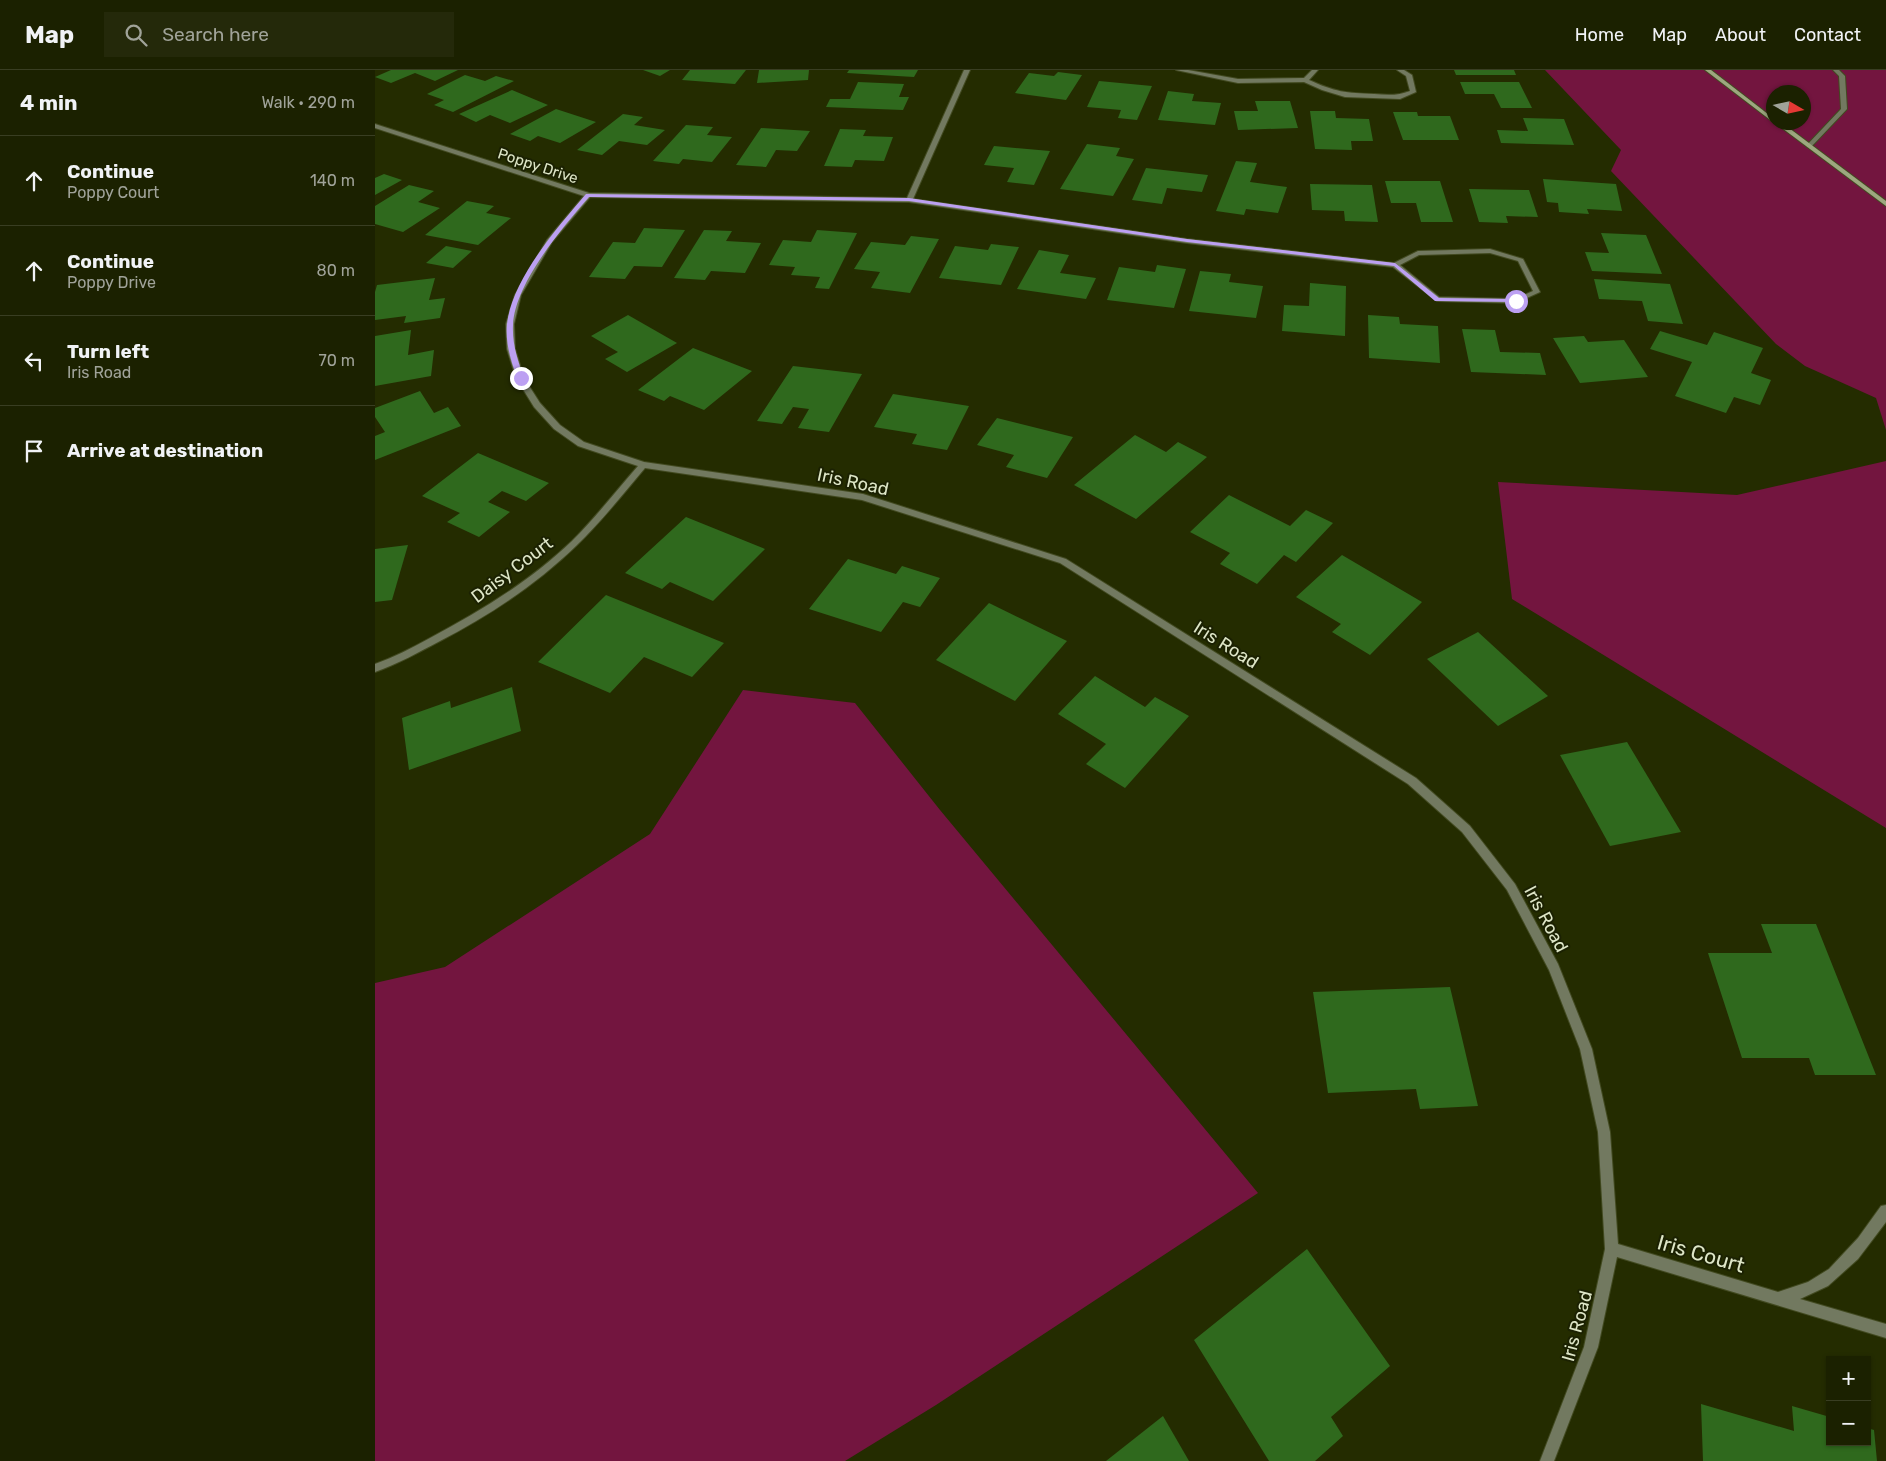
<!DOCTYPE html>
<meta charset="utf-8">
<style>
body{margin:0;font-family:Rubik,sans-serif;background:#24290a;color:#f1f3f6}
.controls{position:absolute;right:15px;bottom:15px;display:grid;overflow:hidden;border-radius:0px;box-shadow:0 1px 4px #0004}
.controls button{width:45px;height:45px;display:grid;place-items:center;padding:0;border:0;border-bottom:1px solid #393e22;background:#1b2100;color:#f1f3f6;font:25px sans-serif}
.compass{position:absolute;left:1391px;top:15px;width:45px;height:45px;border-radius:50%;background:#1b2100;box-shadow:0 1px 4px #0004;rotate:99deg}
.stop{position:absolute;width:15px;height:15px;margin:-11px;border:4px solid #bca0f2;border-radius:50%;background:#fff}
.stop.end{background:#bca0f2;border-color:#fff;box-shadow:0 1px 5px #0008}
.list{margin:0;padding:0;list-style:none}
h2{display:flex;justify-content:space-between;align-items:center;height:65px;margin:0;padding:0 20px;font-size:21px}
h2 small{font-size:16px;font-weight:400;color:#a0a399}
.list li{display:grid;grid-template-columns:32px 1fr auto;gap:15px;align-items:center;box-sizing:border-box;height:90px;padding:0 20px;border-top:1px solid #393e22}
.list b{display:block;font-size:19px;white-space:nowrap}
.list p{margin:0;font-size:16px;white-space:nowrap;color:#a0a399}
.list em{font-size:16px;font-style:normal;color:#a0a399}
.icon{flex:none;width:28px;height:28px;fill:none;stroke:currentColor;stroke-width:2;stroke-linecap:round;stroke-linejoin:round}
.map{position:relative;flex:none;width:1511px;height:1391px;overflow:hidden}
header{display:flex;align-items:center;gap:30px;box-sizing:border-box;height:70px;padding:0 25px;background:#1b2100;border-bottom:1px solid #393e22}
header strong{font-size:24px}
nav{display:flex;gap:28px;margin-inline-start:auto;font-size:18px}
.search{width:350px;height:45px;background:#24290a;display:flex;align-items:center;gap:12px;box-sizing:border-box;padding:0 18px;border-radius:0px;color:#a0a399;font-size:19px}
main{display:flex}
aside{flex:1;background:#1b2100}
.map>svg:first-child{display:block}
</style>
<header>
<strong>Map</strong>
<div class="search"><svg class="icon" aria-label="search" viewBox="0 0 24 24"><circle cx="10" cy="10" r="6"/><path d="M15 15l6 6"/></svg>Search here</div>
<nav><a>Home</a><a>Map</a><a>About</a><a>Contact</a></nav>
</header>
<main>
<aside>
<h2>4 min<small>Walk · 290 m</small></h2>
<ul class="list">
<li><svg class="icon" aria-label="ahead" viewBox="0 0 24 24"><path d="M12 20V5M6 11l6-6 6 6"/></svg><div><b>Continue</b><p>Poppy Court</p></div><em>140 m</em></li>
<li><svg class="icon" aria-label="ahead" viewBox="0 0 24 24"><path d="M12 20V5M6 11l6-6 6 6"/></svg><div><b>Continue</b><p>Poppy Drive</p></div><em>80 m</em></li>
<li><svg class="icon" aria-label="left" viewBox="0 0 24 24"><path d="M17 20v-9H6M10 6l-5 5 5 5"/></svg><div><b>Turn left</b><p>Iris Road</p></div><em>70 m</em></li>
<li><svg class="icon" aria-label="arrive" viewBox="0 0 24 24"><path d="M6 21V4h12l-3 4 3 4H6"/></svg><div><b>Arrive at destination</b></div></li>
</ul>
</aside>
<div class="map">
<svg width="1511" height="1391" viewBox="0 0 1511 1391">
<rect width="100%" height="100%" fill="#242c00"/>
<g fill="#73153f" fill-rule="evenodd">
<path d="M1170,0H1511V360L1501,328L1430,296L1401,274L1236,101L1246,80ZM1398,22H1428V52H1398Z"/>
<path d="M1511,391V758L1137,529L1123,412L1362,425Z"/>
<path d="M368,620L480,633L565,740L883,1123L561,1335L470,1391H0V913L70,897L275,764Z"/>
</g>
<g fill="#2f691d">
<path d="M16,0H83L60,11L40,3L16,13L0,7Z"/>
<path d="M268,0H295L285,6Z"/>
<path d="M315,0H371L360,14L307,10Z"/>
<path d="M384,0H434L433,10L382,13Z"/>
<path d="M474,0H543L539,7L472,3Z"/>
<path d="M1079,0H1139L1141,5H1081Z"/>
<path d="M683,2L707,5L691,30L640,23L654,3L679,6Z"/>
<path d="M90,5L110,11L121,6L139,11L78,42L59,35L69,30L52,24Z"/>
<path d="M724,11L777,16L762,50L743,48L746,40L712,37Z"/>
<path d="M483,12L529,14L524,27H534L528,40L451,37L455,29H475Z"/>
<path d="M1085,12H1144L1157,38H1126L1119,24H1090Z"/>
<path d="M137,20L173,35L135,53L115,45L101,52L84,44Z"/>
<path d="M793,21L819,24L817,31L846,33L840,55L783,50Z"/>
<path d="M880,31H915L923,58L863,60L859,41H883Z"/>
<path d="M181,39L221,52L185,73L163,66L155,71L135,64Z"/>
<path d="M935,41H960L961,48L994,49L998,71H976L977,80L940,79Z"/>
<path d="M1018,42H1042L1043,46H1075L1084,70H1028Z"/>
<path d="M248,44L268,47L259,55L290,60L272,75L244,71L227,85L202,80Z"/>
<path d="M1148,48L1189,49L1199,75L1126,73L1122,60L1153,61Z"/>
<path d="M311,55L338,57L332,65L357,67L337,92L308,89L304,94L278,91Z"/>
<path d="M386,58L435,61L422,81L401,80L391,97L361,95Z"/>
<path d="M465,59L491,60L488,66L518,67L509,91L480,90L477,97L449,96Z"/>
<path d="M712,74L745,78L741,86L759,89L738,126L685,119Z"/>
<path d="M619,76L675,81L659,115L632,112L639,98L609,95Z"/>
<path d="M861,91L882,93L875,112L912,117L903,143L871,139L869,145L841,141Z"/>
<path d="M771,98L833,105L827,122L792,118L787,134L757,130Z"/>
<path d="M9,104L27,110L0,125V108Z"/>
<path d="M1168,109L1241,114L1247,141L1212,139L1214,144L1184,142L1183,133L1172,132Z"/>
<path d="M1010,111H1065L1078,152H1046L1041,133H1016Z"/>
<path d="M935,114L997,115L1003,152L970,151L969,141L937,140Z"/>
<path d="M34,115L59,121L43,132L65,138L28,162L0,154V136Z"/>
<path d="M1094,119L1154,120L1163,147L1131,146L1133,153L1104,152Z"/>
<path d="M92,131L119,136L111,143L136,148L103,175L50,165Z"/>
<path d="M269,158L310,160L287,197L259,196L250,209L214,207L238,172L260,173Z"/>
<path d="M329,160L357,161L351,171L386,173L370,203L336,201L330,210L299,208Z"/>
<path d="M442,160L482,163L454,219L440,218L445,207L416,205L420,197L394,195L408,170L436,172Z"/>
<path d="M1226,163L1271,165L1287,204L1217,201L1210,182L1234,183Z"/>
<path d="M536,166L564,169L535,223L496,218L505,202L479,199L496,172L530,175Z"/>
<path d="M616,174L644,177L626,215L564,208L580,176L613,180Z"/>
<path d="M71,176L97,181L78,198L51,193Z"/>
<path d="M664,180L694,185L685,203L721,208L711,229L642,219Z"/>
<path d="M782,195L811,199L799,238L732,230L744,197L780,202Z"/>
<path d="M825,201L856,204L854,212L888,216L881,248L814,241Z"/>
<path d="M60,208L54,230L70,228L65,248L29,253L31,246L0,250V222L2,215Z"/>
<path d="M1219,209L1295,214L1308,254L1273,251L1267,231L1224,229Z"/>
<path d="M935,213L971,216L970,266L907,261L909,235L934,236Z"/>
<path d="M253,245L302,273L252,302L230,289L243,282L216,266Z"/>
<path d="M993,245L1024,247L1025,254L1063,256L1065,293L994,288Z"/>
<path d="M1087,259L1120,260L1125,282L1165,283L1171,305L1096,302Z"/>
<path d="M36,260L33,285L59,280L56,306L0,316V266Z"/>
<path d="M1285,261L1332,275L1339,262L1388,278L1376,303L1396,310L1385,335L1359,327L1351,343L1300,326L1317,292L1275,279Z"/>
<path d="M1209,266L1213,272L1249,270L1273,307L1205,313L1178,268Z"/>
<path d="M318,278L377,301L329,340L295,326L289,331L263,320Z"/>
<path d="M418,296L487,304L454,362L423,358L434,339L418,337L407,354L382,351Z"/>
<path d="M45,321L59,343L73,337L86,356L0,390V366L10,362L0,347V338Z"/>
<path d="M518,324L594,336L572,380L537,374L542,364L499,357Z"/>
<path d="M622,348L698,367L672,408L631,397L639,385L602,375Z"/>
<path d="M760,365L791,382L803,372L832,387L761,449L699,415Z"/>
<path d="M103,383L174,413L151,431L127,421L113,432L135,442L104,467L72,452L85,443L47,426Z"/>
<path d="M854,425L915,456L931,440L958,453L921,492L909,485L882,514L845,494L855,483L815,462Z"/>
<path d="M311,447L390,479L338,531L295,512L287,519L250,503Z"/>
<path d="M33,475L17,530L0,532V479Z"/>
<path d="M967,485L1047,532L995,585L957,562L966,554L921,527Z"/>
<path d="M473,489L521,504L527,496L565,508L545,537L528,532L506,562L434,539Z"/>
<path d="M231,525L349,573L317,607L269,587L235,623L163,592Z"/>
<path d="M614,533L692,571L640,631L561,590Z"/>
<path d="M1103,562L1173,626L1123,656L1052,589Z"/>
<path d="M720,606L770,637L780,627L814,646L750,718L711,694L731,674L683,644Z"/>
<path d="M137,617L146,661L34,700L27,648L75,631L76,638Z"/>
<path d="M1252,672L1306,762L1235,776L1185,685Z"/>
<path d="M1386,854H1441L1501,1005H1440L1434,988H1367L1333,883H1397Z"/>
<path d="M1075,917L1103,1036L1045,1039L1041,1019L953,1023L938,922Z"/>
<path d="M932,1179L1015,1296L956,1347L968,1366L940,1391H894L819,1270Z"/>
<path d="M1326,1334L1419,1361L1417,1336L1455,1347V1372H1492V1358L1499,1360L1502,1391H1328Z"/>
<path d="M788,1346L814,1391H731Z"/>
</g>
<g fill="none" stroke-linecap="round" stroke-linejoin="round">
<defs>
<path id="lane" d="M1458,0H1464L1470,6L1472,39L1436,77H1432V75L1466,39L1464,6Z"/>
<g id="street">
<path d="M589,0H595L538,129L812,169L1019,193L1043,181L1115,179L1148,189L1165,222L1141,233L1062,231L1018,197L812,173L534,132L215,127L177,172L146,225L139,254L140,279L149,308L165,333L185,355L209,372L269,392L488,424L691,489L1041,708L1095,756L1140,814L1183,894L1217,979L1235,1062L1243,1174L1403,1222L1433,1212L1454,1199L1483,1168L1506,1136L1511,1135V1152L1483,1189L1453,1216L1425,1229L1511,1254V1268L1242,1187L1223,1277L1179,1391H1165L1209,1277L1230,1179L1223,1062L1205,979L1174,900L1132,820L1087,762L1033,714L685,493L487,430L270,398C248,424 227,451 202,475C162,514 115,545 65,571C44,582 23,594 0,602V594C19,587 37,578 55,568C106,541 155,511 197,471C221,447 241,421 263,396L203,376L179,359L159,337L141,308L132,279L131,254L140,225L172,170L209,126L0,58V54L214,123L532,128ZM1115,183L1143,191L1158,221L1140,229L1064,227L1025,195L1044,185Z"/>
<path d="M801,0H813L863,9L929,8L937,0H943L934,10C960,22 971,23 999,24C1012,25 1023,26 1035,21L1031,6L1022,0H1029L1037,5L1041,22L1025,29L970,27L947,20L929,12L863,13Z"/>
</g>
<g id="secondary">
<path d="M1330,0H1336L1398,48V52Z"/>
<path d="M1399,52H1406L1511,131V136Z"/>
</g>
</defs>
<use href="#lane" stroke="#424a20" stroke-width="2"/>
<use href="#street" stroke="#424a20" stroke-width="2"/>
<use href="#secondary" stroke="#424a20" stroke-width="2"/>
<use href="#lane" fill="#727960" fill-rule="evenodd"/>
<use href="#street" fill="#727960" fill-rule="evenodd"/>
<use href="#secondary" fill="#9da77f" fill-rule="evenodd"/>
</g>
<path fill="#bca0f2" d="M211,124L534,128L812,169L1020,193L1064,228L1141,229L1144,231L1141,232L1060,231L1019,196L812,172L534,131L214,127C187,158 140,213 138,255C137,274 143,291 149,308L143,309C136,293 130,272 132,254C137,209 182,158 211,124Z"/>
<g text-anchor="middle" stroke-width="4" stroke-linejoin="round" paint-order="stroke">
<g font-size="15" fill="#dee6c7" stroke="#1b2102">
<text transform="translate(163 96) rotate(18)" y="5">Poppy Drive</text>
</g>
<g font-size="18" fill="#dee6c7" stroke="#1b2102">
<text transform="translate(478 412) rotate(12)" y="6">Iris Road</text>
<text transform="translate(137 500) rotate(-37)" y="6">Daisy Court</text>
<text transform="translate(851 575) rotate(32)" y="6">Iris Road</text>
<text transform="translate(1171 849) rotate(62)" y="6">Iris Road</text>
<text transform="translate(1202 1256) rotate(-75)" y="6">Iris Road</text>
</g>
<g font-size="21" fill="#dee6c7" stroke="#1b2102">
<text transform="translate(1326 1184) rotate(16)" y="7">Iris Court</text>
</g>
</g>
</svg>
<div class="controls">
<button>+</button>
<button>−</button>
</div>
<svg class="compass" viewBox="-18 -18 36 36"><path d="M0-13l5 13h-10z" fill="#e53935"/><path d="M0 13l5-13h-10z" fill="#a0a399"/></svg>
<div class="stop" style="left:1141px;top:231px"></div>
<div class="stop end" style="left:146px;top:308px"></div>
</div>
</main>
